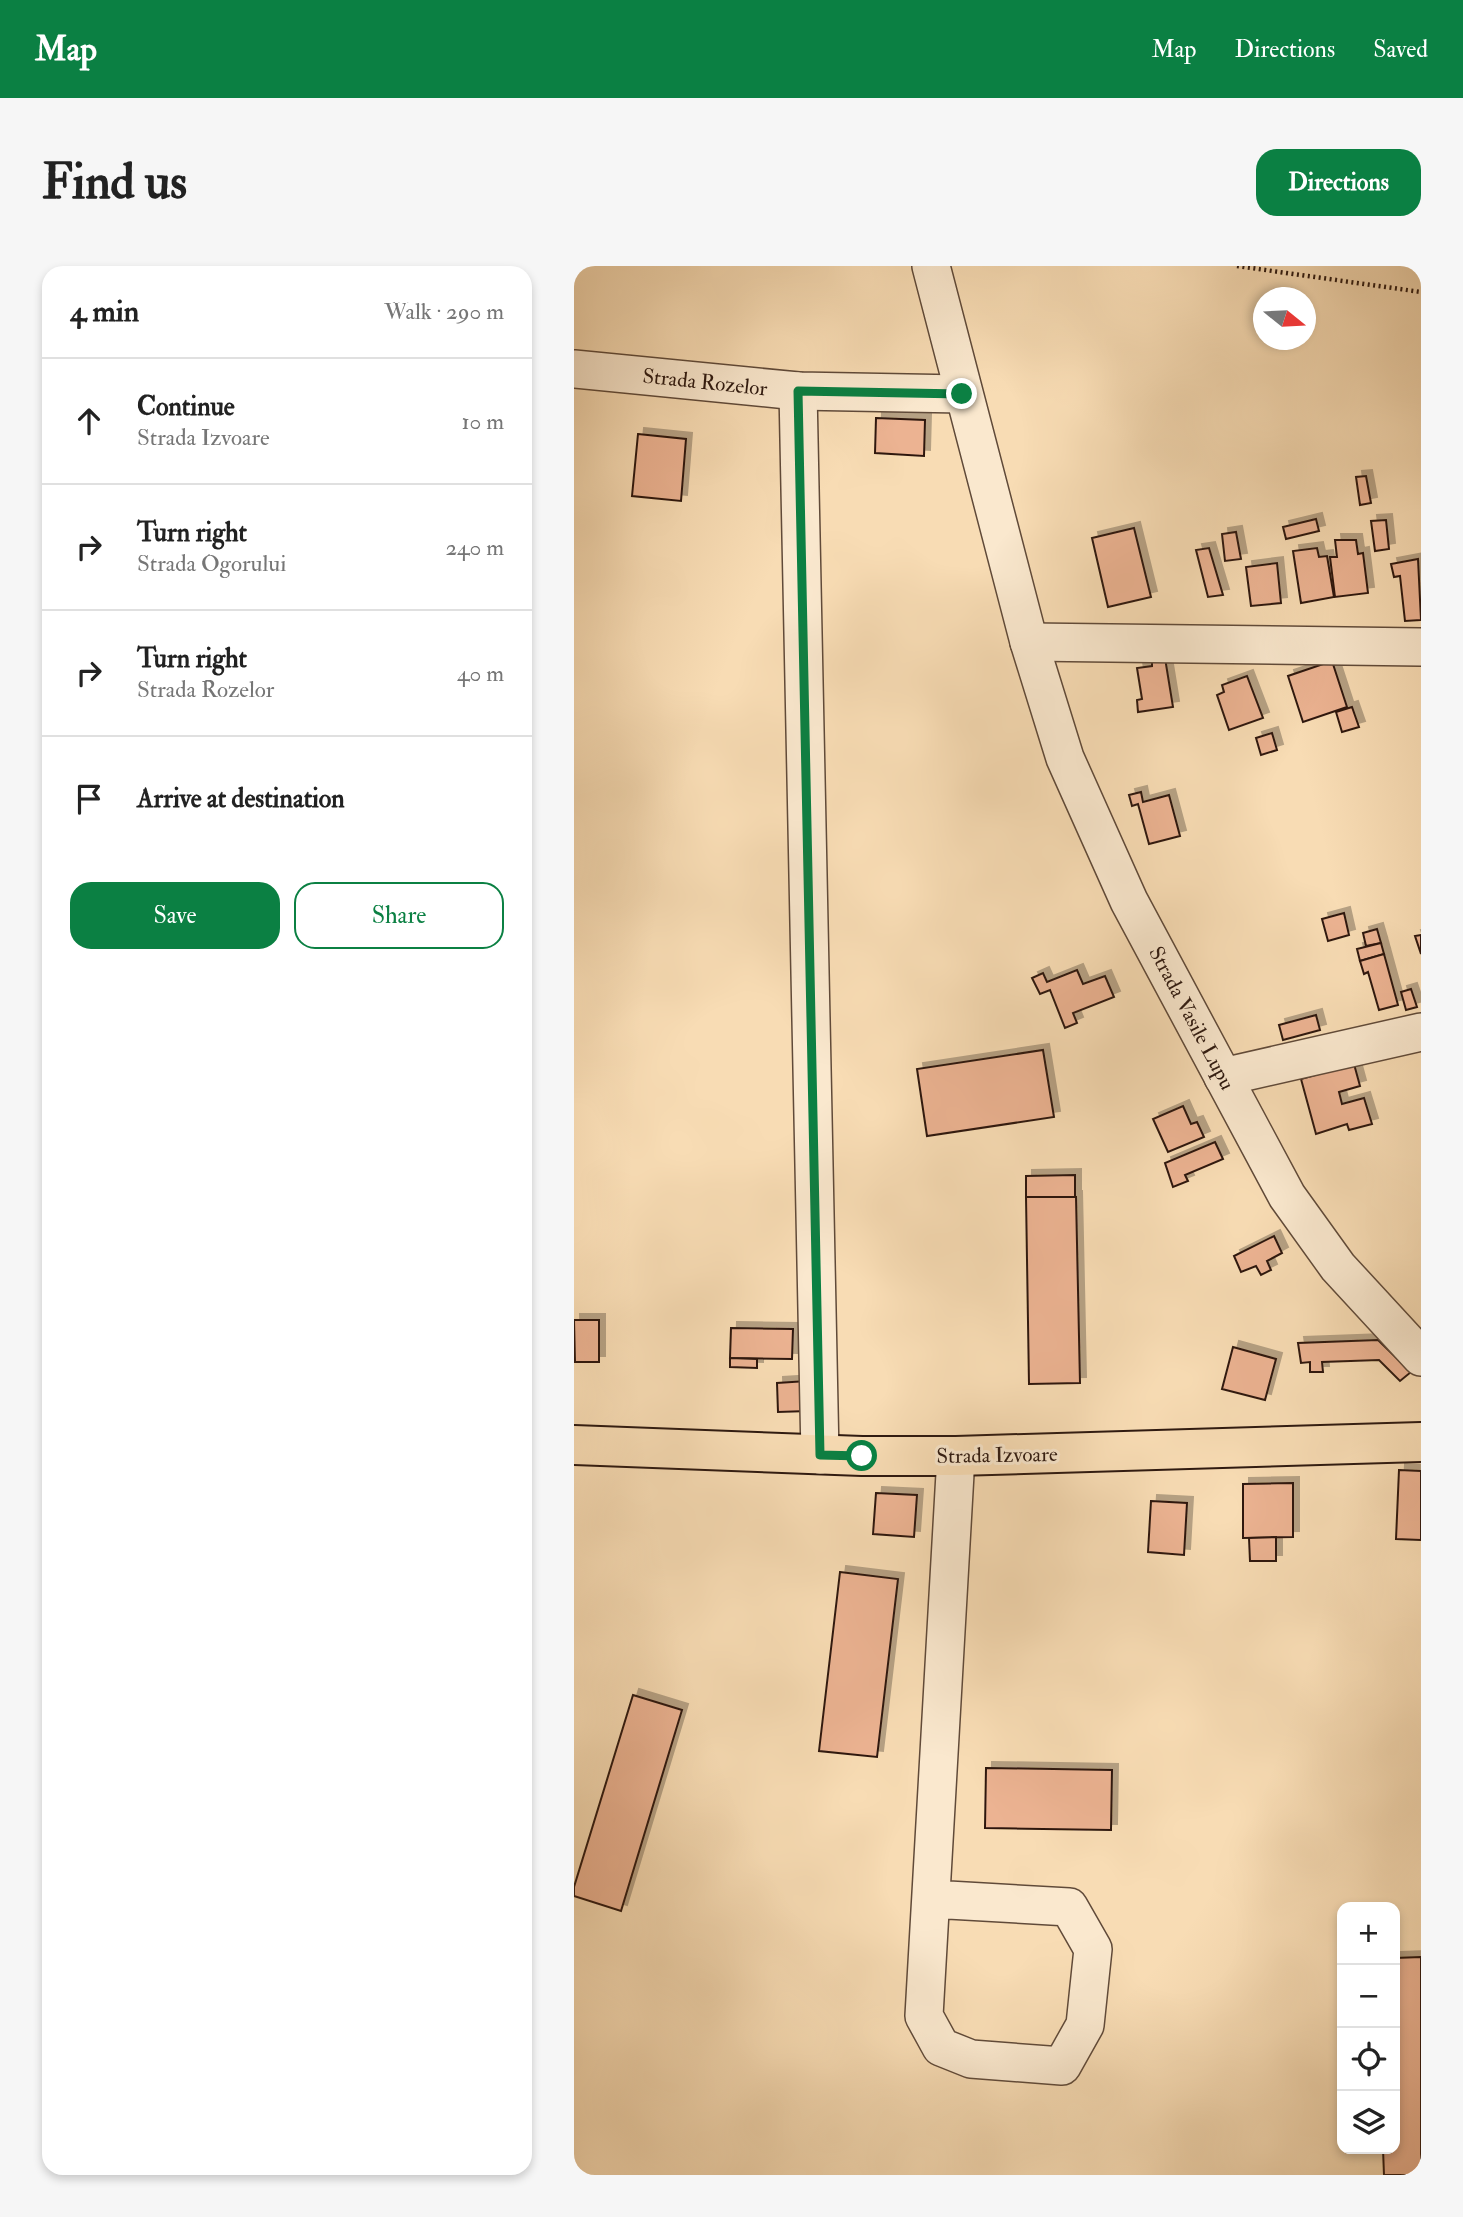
<!DOCTYPE html>
<meta charset="utf-8">
<style>
body{margin:0;font-family:"IM FELL Double Pica",serif;background:#f6f6f6;color:#222}
.controls{position:absolute;right:21px;bottom:21px;display:grid;overflow:hidden;border-radius:14px;box-shadow:0 4px 10px #0003}
.controls button{width:63px;height:63px;display:grid;place-items:center;padding:0;border:0;border-bottom:2px solid #e0e0e0;background:#fff;color:#222;font:35px sans-serif}
.compass{position:absolute;left:679px;top:21px;width:63px;height:63px;border-radius:50%;background:#fff;box-shadow:0 4px 10px #0003;rotate:108deg}
.stop{position:absolute;width:21px;height:21px;margin:-16px;border:5px solid #0b8043;border-radius:50%;background:#fff}
.stop.end{background:#0b8043;border-color:#fff;box-shadow:0 2px 7px #0008}
.list{margin:0;padding:0;list-style:none}
h2{display:flex;justify-content:space-between;align-items:center;height:91px;margin:0;padding:0 28px;font-size:30px}
h2 small{font-size:23px;font-weight:400;color:#767676}
.list li{display:grid;grid-template-columns:46px 1fr auto;gap:21px;align-items:center;box-sizing:border-box;height:126px;padding:0 28px;border-top:2px solid #e0e0e0}
.list b{display:block;font-size:26px;white-space:nowrap}
.list p{margin:0;font-size:23px;white-space:nowrap;color:#767676}
.list em{font-size:23px;font-style:normal;color:#767676}
.actions{display:flex;gap:14px;padding:21px 28px}
.actions a{flex:1;padding:16px 0;border:2px solid #0b8043;border-radius:21px;text-align:center;font-size:24px;color:#0b8043}
.actions .main{background:#0b8043;color:#fff}
.icon{flex:none;width:38px;height:38px;fill:none;stroke:currentColor;stroke-width:2;stroke-linecap:round;stroke-linejoin:round}
.map{position:relative;flex:none;width:847px;height:1909px;overflow:hidden;border-radius:21px}
header{display:flex;align-items:center;gap:42px;box-sizing:border-box;height:98px;padding:0 35px;background:#0b8043;color:#fff}
header strong{font-size:33px}
nav{display:flex;gap:38px;margin-inline-start:auto;font-size:24px}
.intro{display:flex;align-items:center;justify-content:space-between;box-sizing:border-box;height:168px;padding:0 42px}
h1{margin:0;font-size:49px}
.button{padding:18px 32px;border-radius:21px;background:#0b8043;color:#fff;font-size:24px;font-weight:700}
main{display:flex;gap:42px;padding:0 42px}
aside{flex:1;background:#fff;border-radius:21px;box-shadow:0 4px 10px #0003}
.map>svg:first-child{display:block}
</style>
<header>
<strong>Map</strong>
<nav><a>Map</a><a>Directions</a><a>Saved</a></nav>
</header>
<div class="intro"><h1>Find us</h1><a class="button">Directions</a></div>
<main>
<aside>
<h2>4 min<small>Walk · 290 m</small></h2>
<ul class="list">
<li><svg class="icon" aria-label="ahead" viewBox="0 0 24 24"><path d="M12 20V5M6 11l6-6 6 6"/></svg><div><b>Continue</b><p>Strada Izvoare</p></div><em>10 m</em></li>
<li><svg class="icon" aria-label="right" viewBox="0 0 24 24"><path d="M7 20v-9h11M14 6l5 5-5 5"/></svg><div><b>Turn right</b><p>Strada Ogorului</p></div><em>240 m</em></li>
<li><svg class="icon" aria-label="right" viewBox="0 0 24 24"><path d="M7 20v-9h11M14 6l5 5-5 5"/></svg><div><b>Turn right</b><p>Strada Rozelor</p></div><em>40 m</em></li>
<li><svg class="icon" aria-label="arrive" viewBox="0 0 24 24"><path d="M6 21V4h12l-3 4 3 4H6"/></svg><div><b>Arrive at destination</b></div></li>
</ul>
<div class="actions"><a class="main">Save</a><a>Share</a></div>
</aside>
<div class="map">
<svg width="847" height="1909" viewBox="0 0 847 1909">
<defs>
<filter id="shadow"><feDropShadow dx="6" dy="-6" stdDeviation="0" flood-color="#0004"/></filter>
</defs>
<rect width="100%" height="100%" fill="#f8dcb4"/>
<filter id="stains"><feTurbulence type="fractalNoise" baseFrequency=".00286" numOctaves="4"/><feColorMatrix values="0 0 0 0 .2 0 0 0 0 .09 0 0 0 0 .02 0 0 0 .5 -.17"/></filter>
<radialGradient id="worn" r=".72"><stop offset=".6" stop-color="#630" stop-opacity="0"/><stop offset="1" stop-color="#630" stop-opacity=".3"/></radialGradient>
<g fill="#ecb392" stroke="#2e1910" stroke-width="2" filter="url(#shadow)">
<path d="M302,152L351,154L350,190L301,187Z"/>
<path d="M64,168L112,173L107,235L58,230Z"/>
<path d="M792,210L797,237L786,239L782,211Z"/>
<path d="M742,253L745,265L712,273L709,261Z"/>
<path d="M812,254L815,283L801,285L797,255Z"/>
<path d="M560,262L577,331L534,341L518,272Z"/>
<path d="M662,266L667,293L651,295L648,268Z"/>
<path d="M761,274H782L784,288L789,287L794,327L761,331L756,291H763Z"/>
<path d="M635,282L649,329L634,331L622,284Z"/>
<path d="M743,282L745,291L753,290L760,331L727,337L719,285Z"/>
<path d="M844,293L847,354L831,355L826,310L820,311L817,298Z"/>
<path d="M703,297L707,337L677,340L672,301Z"/>
<path d="M591,392L599,441L564,446L563,434L568,433L563,402L578,400V393Z"/>
<path d="M758,395L773,441L729,456L714,410Z"/>
<path d="M673,410L689,452L655,464L643,429L650,426L648,419Z"/>
<path d="M778,441L785,461L768,466L762,446Z"/>
<path d="M698,467L703,484L687,489L682,472Z"/>
<path d="M567,526L569,536L595,529L606,570L575,578L564,538L558,540L555,529Z"/>
<path d="M770,647L775,669L754,675L748,653Z"/>
<path d="M803,663L807,677L792,680L789,667Z"/>
<path d="M847,669V688L841,670Z"/>
<path d="M807,677L810,688L786,695L783,683Z"/>
<path d="M810,688L824,739L805,744L794,706L790,708L786,695Z"/>
<path d="M503,704L509,718L531,710L540,731L499,747L503,757L491,762L476,724L466,728L458,712L469,707L473,716Z"/>
<path d="M837,723L843,741L832,744L827,726Z"/>
<path d="M742,749L746,764L709,774L705,759Z"/>
<path d="M469,784L480,851L353,870L343,803Z"/>
<path d="M780,798L786,820L765,826L768,838L790,832L798,858L775,864L773,858L742,868L727,813Z"/>
<path d="M609,840L617,858L623,856L630,871L594,886L579,853Z"/>
<path d="M641,876L649,893L611,909L614,915L599,921L591,897Z"/>
<path d="M501,909V931H452V910Z"/>
<path d="M452,931H502L506,1117L455,1118Z"/>
<path d="M700,970L708,987L693,995L697,1004L687,1009L682,1000L667,1006L660,990Z"/>
<path d="M0,1054H25V1096H1Z"/>
<path d="M157,1062L219,1063L218,1093L156,1092Z"/>
<path d="M804,1074L837,1106L826,1115L805,1094L748,1096L749,1106H736V1096L727,1097L724,1077Z"/>
<path d="M659,1081L702,1093L691,1134L648,1123Z"/>
<path d="M156,1092L183,1093V1102L156,1101Z"/>
<path d="M233,1115L234,1145L204,1146L203,1117Z"/>
<path d="M825,1204L847,1205V1274L822,1273Z"/>
<path d="M719,1217V1271L669,1272V1218Z"/>
<path d="M302,1227L343,1229L340,1271L299,1268Z"/>
<path d="M577,1235L613,1237L610,1289L574,1286Z"/>
<path d="M702,1271V1295H676L675,1272Z"/>
<path d="M266,1306L324,1313L303,1491L245,1485Z"/>
<path d="M59,1429L108,1444L47,1645L0,1630V1621Z"/>
<path d="M412,1502L538,1504L537,1564L411,1562Z"/>
<path d="M847,1691V1909H810L809,1883H821V1692Z"/>
</g>
<g fill="none" stroke-linecap="round" stroke-linejoin="round">
<defs>
<g id="minor">
<path d="M357,0L455,376L491,492L555,635L713,930L764,1001L847,1091"/>
<path d="M0,103L224,125L388,128"/>
<path d="M224,125L246,1189"/>
<path d="M455,376L847,381"/>
<path d="M649,811L847,766"/>
<path d="M357,1633L495,1641L519,1683L511,1759L488,1800L397,1793L367,1781L350,1750L382,1190"/>
</g>
<path id="major" d="M0,1179L288,1190H382L847,1176"/>
</defs>
<use href="#minor" stroke="#604a39" stroke-width="40"/>
<use href="#major" stroke="#2e1910" stroke-width="42"/>
<path stroke="#2e1910" stroke-width="4.5" stroke-dasharray="2 3.5" stroke-linecap="butt" d="M663,0L847,26"/>
<use href="#minor" stroke="#fae8ce" stroke-width="37"/>
<use href="#major" stroke="#f8dcb4" stroke-width="38"/>
</g>
<g fill="none" stroke-linecap="round" stroke-linejoin="round">
<path stroke="#0b8043" stroke-width="9" d="M288,1190L246,1189L224,125L388,128"/>
</g>
<g text-anchor="middle" stroke-width="6" stroke-linejoin="round" paint-order="stroke">
<g font-size="21" fill="#2e1910" stroke="#fae8ce">
<text transform="translate(131 116) rotate(6)" y="7">Strada Rozelor</text>
<text transform="translate(618 752) rotate(62)" y="7">Strada Vasile Lupu</text>
<text transform="translate(423 1189) rotate(-1)" y="7">Strada Izvoare</text>
</g>
</g>
<rect width="100%" height="100%" filter="url(#stains)"/>
<rect width="100%" height="100%" fill="url(#worn)"/>
</svg>
<div class="controls">
<button>+</button>
<button>−</button>
<button><svg class="icon" aria-label="locate" viewBox="0 0 24 24"><circle cx="12" cy="12" r="6"/><path d="M12 2v4M12 18v4M2 12h4M18 12h4"/></svg></button>
<button><svg class="icon" aria-label="layers" viewBox="0 0 24 24"><path d="M12 4l9 5-9 5-9-5zM3 14l9 5 9-5"/></svg></button>
</div>
<svg class="compass" viewBox="-18 -18 36 36"><path d="M0-13l5 13h-10z" fill="#e53935"/><path d="M0 13l5-13h-10z" fill="#767676"/></svg>
<div class="stop" style="left:288px;top:1190px"></div>
<div class="stop end" style="left:388px;top:128px"></div>
</div>
</main>
